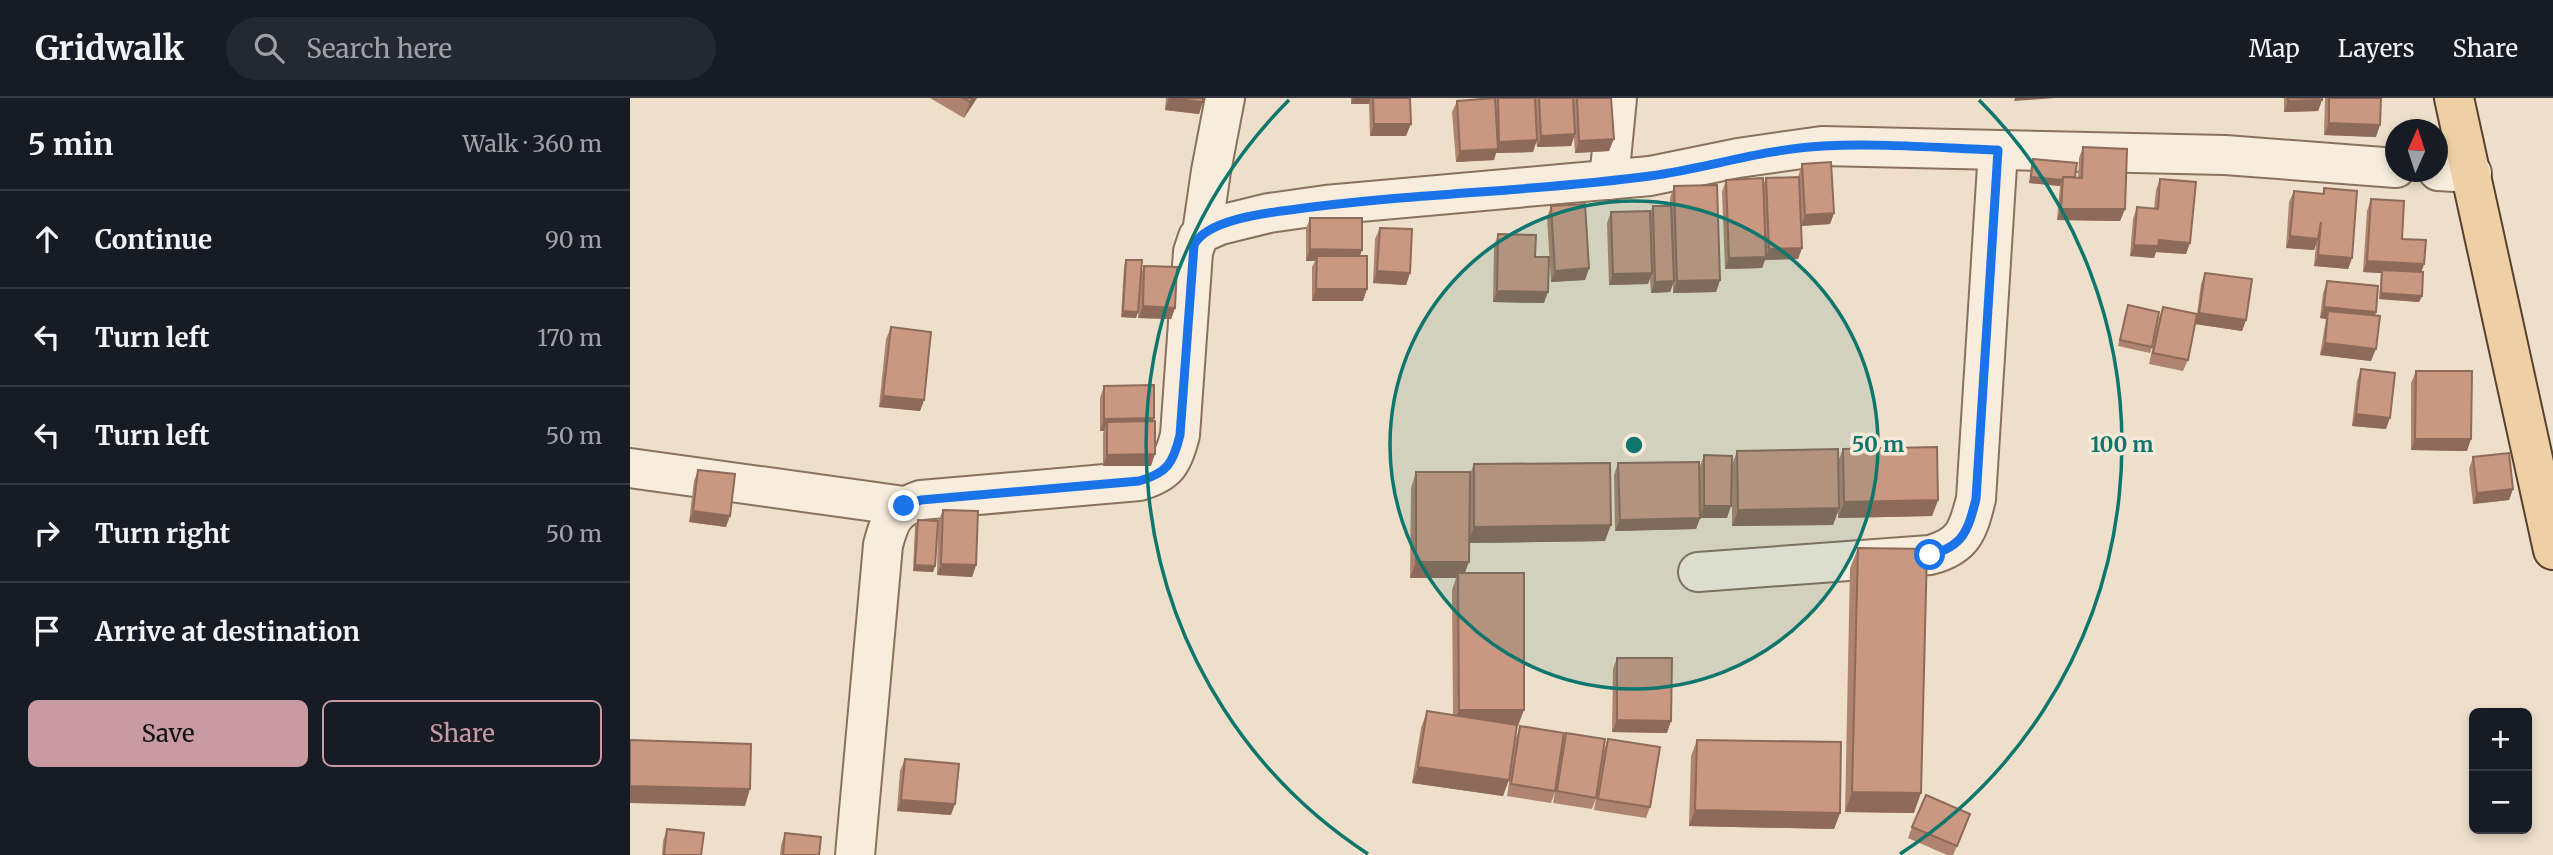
<!DOCTYPE html>
<meta charset="utf-8">
<style>
body{margin:0;font-family:Merriweather,serif;background:#242831;color:#f1f3f6}
.controls{position:absolute;right:21px;bottom:21px;display:grid;overflow:hidden;border-radius:10px;box-shadow:0 4px 10px #0003}
.controls button{width:63px;height:63px;display:grid;place-items:center;padding:0;border:0;border-bottom:2px solid #363941;background:#171b24;color:#f1f3f6;font:35px sans-serif}
.compass{position:absolute;left:1755px;top:21px;width:63px;height:63px;border-radius:50%;background:#171b24;box-shadow:0 4px 10px #0003;rotate:3deg}
.stop{position:absolute;width:21px;height:21px;margin:-16px;border:5px solid #1a73e8;border-radius:50%;background:#fff}
.stop.end{background:#1a73e8;border-color:#fff;box-shadow:0 2px 7px #0008}
.list{margin:0;padding:0;list-style:none}
h2{display:flex;justify-content:space-between;align-items:center;height:91px;margin:0;padding:0 28px;font-size:30px}
h2 small{font-size:23px;font-weight:400;color:#9ea1a6}
.list li{display:grid;grid-template-columns:46px 1fr auto;gap:21px;align-items:center;box-sizing:border-box;height:98px;padding:0 28px;border-top:2px solid #363941}
.list b{display:block;font-size:26px;white-space:nowrap}
.list em{font-size:23px;font-style:normal;color:#9ea1a6}
.actions{display:flex;gap:14px;padding:21px 28px}
.actions a{flex:1;padding:16px 0;border:2px solid #c89ba2;border-radius:10px;text-align:center;font-size:24px;color:#c89ba2}
.actions .main{background:#c89ba2;color:#111}
.icon{flex:none;width:38px;height:38px;fill:none;stroke:currentColor;stroke-width:2;stroke-linecap:round;stroke-linejoin:round}
.map{position:relative;flex:none;width:1923px;height:757px;overflow:hidden}
header{display:flex;align-items:center;gap:42px;box-sizing:border-box;height:98px;padding:0 35px;background:#171b24;border-bottom:2px solid #363941}
header strong{font-size:33px}
nav{display:flex;gap:38px;margin-inline-start:auto;font-size:24px}
.search{width:490px;height:63px;background:#242831;display:flex;align-items:center;gap:18px;box-sizing:border-box;padding:0 24px;border-radius:38px;color:#9ea1a6;font-size:26px}
main{display:flex}
aside{flex:1;background:#171b24}
.map>svg:first-child{display:block}
</style>
<header>
<strong>Gridwalk</strong>
<div class="search"><svg class="icon" aria-label="search" viewBox="0 0 24 24"><circle cx="10" cy="10" r="6"/><path d="M15 15l6 6"/></svg>Search here</div>
<nav><a>Map</a><a>Layers</a><a>Share</a></nav>
</header>
<main>
<aside>
<h2>5 min<small>Walk · 360 m</small></h2>
<ul class="list">
<li><svg class="icon" aria-label="ahead" viewBox="0 0 24 24"><path d="M12 20V5M6 11l6-6 6 6"/></svg><div><b>Continue</b></div><em>90 m</em></li>
<li><svg class="icon" aria-label="left" viewBox="0 0 24 24"><path d="M17 20v-9H6M10 6l-5 5 5 5"/></svg><div><b>Turn left</b></div><em>170 m</em></li>
<li><svg class="icon" aria-label="left" viewBox="0 0 24 24"><path d="M17 20v-9H6M10 6l-5 5 5 5"/></svg><div><b>Turn left</b></div><em>50 m</em></li>
<li><svg class="icon" aria-label="right" viewBox="0 0 24 24"><path d="M7 20v-9h11M14 6l5 5-5 5"/></svg><div><b>Turn right</b></div><em>50 m</em></li>
<li><svg class="icon" aria-label="arrive" viewBox="0 0 24 24"><path d="M6 21V4h12l-3 4 3 4H6"/></svg><div><b>Arrive at destination</b></div></li>
</ul>
<div class="actions"><a class="main">Save</a><a>Share</a></div>
</aside>
<div class="map">
<svg width="1923" height="757" viewBox="0 0 1923 757">
<rect width="100%" height="100%" fill="#eddfc9"/>
<g fill="none" stroke-linecap="round" stroke-linejoin="round">
<defs>
<g id="minor">
<path d="M1808,73L1842,75"/>
<path d="M979,82L987,0"/>
<path d="M572,135L581,73L595,0"/>
<path d="M0,370L274,408"/>
<path d="M1068,474L1300,457C1334,448 1338,432 1346,401L1368,52"/>
<path d="M225,757L253,447C260,421 264,411 291,402L509,383C537,375 543,365 550,337L563,154L568,139L572,135L590,127L639,115L696,107L1020,78L1108,60L1192,48L1595,57L1766,70"/>
</g>
<path id="major" d="M1824,0L1923,452"/>
</defs>
<use href="#minor" stroke="#8a715e" stroke-width="42"/>
<use href="#major" stroke="#584032" stroke-width="42"/>
<use href="#minor" stroke="#f8eddd" stroke-width="38"/>
<use href="#major" stroke="#eed0a4" stroke-width="38"/>
</g>
<g fill="#ae836f">
<path d="M300,0H347L334,20Z"/>
<path d="M536,0H573L569,16L535,12Z"/>
<path d="M721,0H780L776,38H740L739,6H721Z"/>
<path d="M863,0H981L979,53L945,55L944,39L941,48L907,49L906,43L903,54L866,55L864,62L826,64L822,14L827,3Z"/>
<path d="M1654,0H1692V2L1688,13L1654,14Z"/>
<path d="M1695,0H1751L1746,39L1694,37Z"/>
<path d="M1453,49L1495,111L1490,123L1427,122L1430,88L1399,85L1401,67L1403,61L1445,79H1448L1449,60Z"/>
<path d="M1172,66L1204,115L1200,126L1171,128L1172,150L1168,161L1135,162L1132,170L1095,171L1092,94L1096,82L1133,88L1136,80L1168,79Z"/>
<path d="M1530,81L1556,156L1526,154L1524,160L1500,158L1503,121L1507,109L1524,111L1526,92Z"/>
<path d="M1044,88L1090,182L1086,194L1043,195V186L1040,194L1021,195L1020,180L1018,186L979,187L977,125L981,114H1020L1023,108H1040V100Z"/>
<path d="M1694,90L1722,160L1718,171L1684,168L1686,146L1684,152L1656,150L1659,104L1664,93L1692,96Z"/>
<path d="M1741,101L1772,141L1794,166L1791,174L1792,198L1789,204L1749,201L1751,175L1733,174L1737,113Z"/>
<path d="M921,108L959,170L955,182L921,184L917,119Z"/>
<path d="M680,120L730,158L733,203H682V169L685,163H676V131Z"/>
<path d="M750,130L780,175L776,187L743,185L745,141Z"/>
<path d="M868,136L914,205L863,204L864,148Z"/>
<path d="M496,162L511,177L514,168L545,210L541,221L508,220L509,205L508,214L506,220L491,219L494,168Z"/>
<path d="M1575,175L1616,222L1612,233L1565,226L1558,262L1553,273L1519,266L1529,220L1533,209L1567,216L1571,186Z"/>
<path d="M1697,183L1746,214L1745,218L1741,263L1690,257L1696,221L1690,220L1693,195Z"/>
<path d="M1498,207L1522,249L1520,255L1488,248Z"/>
<path d="M261,229L294,302L290,313L249,309L256,241Z"/>
<path d="M1731,271L1756,331L1722,328L1727,283Z"/>
<path d="M1786,273L1837,353L1781,352V285Z"/>
<path d="M474,288L524,320L521,368H473V335L474,333H470V300Z"/>
<path d="M1213,351L1308,402L1302,418L1208,420V414L1203,427L1102,428V386L1097,420H1070L1066,431L985,433L984,377L988,365L1070,395V368L1074,357L1102,367L1107,353L1208,363Z"/>
<path d="M1843,359L1883,391L1879,402L1843,406L1839,371Z"/>
<path d="M844,366L975,443L839,445L835,475L888,628H887L873,698L782,685L791,630L797,613L823,617L822,492L826,480H780L781,390L786,374L840,376Z"/>
<path d="M68,372L96,429L59,424L64,383Z"/>
<path d="M313,412L346,467L342,479L307,477L308,424Z"/>
<path d="M288,422L305,468L303,474L283,473L285,428Z"/>
<path d="M1228,450L1284,715L1215,714L1220,470Z"/>
<path d="M987,560L1037,635L982,634L983,571Z"/>
<path d="M890,628L932,646L936,635L974,652L978,641L1020,709L1016,720L964,712L966,700L962,711L923,705L925,694L921,705L877,698L886,640Z"/>
<path d="M1067,642L1210,715L1204,731L1059,728L1061,658Z"/>
<path d="M275,661L321,717L267,713L270,673Z"/>
<path d="M1336,728L1323,757H1317L1278,740L1282,729Z"/>
<path d="M37,731L71,757H32L33,743Z"/>
<path d="M155,735L189,757H150L151,747Z"/>
</g>
<g fill="#8d6a5a">
<path d="M343,0H347L334,20L340,4Z"/>
<path d="M539,0L573,4L569,16L535,12Z"/>
<path d="M723,0H741L739,6H721Z"/>
<path d="M1385,0H1425L1384,3Z"/>
<path d="M1692,2L1688,13L1654,14L1658,3Z"/>
<path d="M1699,25L1750,27L1746,39L1694,37Z"/>
<path d="M744,26H781L776,38H740Z"/>
<path d="M945,36L941,48L907,49L911,38Z"/>
<path d="M984,41L979,53L945,55L949,43Z"/>
<path d="M907,42L903,54L866,55L864,62L826,64L830,53L867,51L869,44Z"/>
<path d="M1401,79L1432,82L1430,88L1399,85Z"/>
<path d="M1431,111H1495L1490,123L1427,122Z"/>
<path d="M1204,115L1200,126L1171,128L1175,117Z"/>
<path d="M1660,138L1688,141L1684,152L1656,150Z"/>
<path d="M1529,142L1560,145L1556,156L1526,154L1524,160L1500,158L1504,147Z"/>
<path d="M1172,150L1168,161L1135,162L1139,151Z"/>
<path d="M680,151L732,152L728,164L687,158L685,163H676Z"/>
<path d="M1688,157L1722,160L1718,171L1684,168Z"/>
<path d="M1136,159L1132,170L1095,171L1099,160Z"/>
<path d="M1737,163L1794,166L1790,178L1752,172L1751,175L1733,174Z"/>
<path d="M959,170L955,182L921,184L925,173Z"/>
<path d="M747,173L780,175L776,187L743,185Z"/>
<path d="M1022,175L1018,186L979,187L983,176Z"/>
<path d="M1090,182L1086,194L1043,195L1047,183Z"/>
<path d="M1044,183L1040,194L1021,195L1025,184Z"/>
<path d="M686,191H737L733,203H682Z"/>
<path d="M867,193L918,194L914,205L863,204Z"/>
<path d="M1751,195L1792,198L1789,204L1749,201Z"/>
<path d="M513,208L545,210L541,221L508,220Z"/>
<path d="M1694,209L1746,214L1742,225L1698,213L1696,221L1690,220Z"/>
<path d="M493,213L508,214L506,220L491,219Z"/>
<path d="M1569,215L1616,222L1612,233L1565,226Z"/>
<path d="M1695,245L1746,251L1741,263L1690,257Z"/>
<path d="M253,298L294,302L290,313L249,309Z"/>
<path d="M1726,316L1760,320L1756,331L1722,328Z"/>
<path d="M524,320L520,332L477,324L474,333H470L474,321Z"/>
<path d="M1785,341H1841L1837,353L1781,352Z"/>
<path d="M525,356L521,368H473L477,357Z"/>
<path d="M1883,391L1879,402L1843,406L1847,395Z"/>
<path d="M1308,402L1302,418L1208,420L1214,404Z"/>
<path d="M1074,408H1101L1097,420H1069Z"/>
<path d="M1209,410L1203,427L1102,428L1108,412Z"/>
<path d="M63,413L100,418L96,429L59,424Z"/>
<path d="M1070,420L1066,431L985,433L990,422Z"/>
<path d="M981,427L975,443L838,445L844,429Z"/>
<path d="M786,464H839L833,480L828,475L826,480H780Z"/>
<path d="M311,466L346,467L342,479L307,477Z"/>
<path d="M285,467L305,468L303,474L283,473Z"/>
<path d="M829,612H894L888,628H823Z"/>
<path d="M987,622L1041,623L1037,635L982,634Z"/>
<path d="M788,669L879,682L873,698L782,685Z"/>
<path d="M0,688L120,691L115,708L0,705Z"/>
<path d="M1222,694L1291,695L1284,715L1215,714Z"/>
<path d="M271,702L325,706L321,717L267,713Z"/>
<path d="M1065,712L1210,715L1204,731L1059,728Z"/>
</g>
<g fill="#ca9881" stroke="#8d6a5a" stroke-width="2">
<path d="M333,0H343L340,4Z"/>
<path d="M539,0H573V4Z"/>
<path d="M743,0H780L781,26H744Z"/>
<path d="M865,0L868,51L830,53L827,3Z"/>
<path d="M868,0H905L907,42L869,44Z"/>
<path d="M909,0H943L945,36L911,38Z"/>
<path d="M947,0H981L984,41L949,43Z"/>
<path d="M1658,0H1692V2L1658,3Z"/>
<path d="M1699,0H1751L1750,27L1699,25Z"/>
<path d="M1453,49L1497,51L1495,111H1431L1433,79L1452,80Z"/>
<path d="M1403,61L1447,65L1445,79H1433L1432,82L1401,79Z"/>
<path d="M1201,64L1204,115L1175,117L1172,66Z"/>
<path d="M1169,79L1172,150L1139,151L1136,80Z"/>
<path d="M1133,80L1136,159L1099,160L1096,82Z"/>
<path d="M1530,81L1566,84L1560,145L1529,142L1528,148L1504,147L1507,109L1528,111Z"/>
<path d="M1087,87L1090,182L1047,183L1044,88Z"/>
<path d="M1694,90L1727,93L1722,160L1688,157L1691,124L1688,141L1660,138L1664,93L1694,96Z"/>
<path d="M1741,101L1774,103L1772,141L1796,142L1794,166L1737,163Z"/>
<path d="M955,106L959,170L925,173L921,108Z"/>
<path d="M1023,108H1041L1044,183L1025,184Z"/>
<path d="M1020,113L1022,175L983,176L981,114Z"/>
<path d="M680,120H732V152L680,151Z"/>
<path d="M750,130L782,131L780,175L747,173Z"/>
<path d="M868,136L906,137L905,159H919L918,194L867,193Z"/>
<path d="M687,158H737V191H686Z"/>
<path d="M496,162H512L508,214L493,213Z"/>
<path d="M514,168L547,169L545,210L513,208Z"/>
<path d="M1752,172L1793,174L1792,198L1751,195Z"/>
<path d="M1575,175L1622,181L1616,222L1569,215Z"/>
<path d="M1697,183L1748,188L1746,214L1694,209Z"/>
<path d="M1498,207L1529,214L1522,249L1490,242Z"/>
<path d="M1533,209L1567,216L1558,262L1523,255Z"/>
<path d="M1698,213L1750,218L1746,251L1695,245Z"/>
<path d="M261,229L301,234L294,302L253,298Z"/>
<path d="M1731,271L1765,275L1760,320L1726,316Z"/>
<path d="M1786,273H1842L1841,341H1785Z"/>
<path d="M524,287V320L474,321V288Z"/>
<path d="M525,323V356L477,357V324Z"/>
<path d="M1307,349L1308,402L1214,404L1213,351Z"/>
<path d="M1208,351L1209,410L1108,412L1107,353Z"/>
<path d="M1879,355L1883,391L1847,395L1843,359Z"/>
<path d="M1074,357L1102,358L1101,408H1074Z"/>
<path d="M1069,364L1070,420L990,422L988,365Z"/>
<path d="M980,365L981,427L844,429V366Z"/>
<path d="M68,372L105,376L100,418L63,413Z"/>
<path d="M786,374H840L839,464H786Z"/>
<path d="M313,412L348,413L346,467L311,466Z"/>
<path d="M288,422L308,423L305,468L285,467Z"/>
<path d="M1228,450L1297,451L1291,695L1222,694Z"/>
<path d="M828,475H894V612H829Z"/>
<path d="M987,560H1042L1041,623L987,622Z"/>
<path d="M797,613L887,627L879,682L788,669Z"/>
<path d="M890,628L934,635L925,693L881,686Z"/>
<path d="M936,635L975,641L966,700L927,693Z"/>
<path d="M978,641L1030,649L1020,709L968,701Z"/>
<path d="M0,642L121,646L120,691L0,688Z"/>
<path d="M1067,642L1211,644L1210,715L1065,712Z"/>
<path d="M275,661L329,666L325,706L271,702Z"/>
<path d="M1296,697L1340,716L1327,748L1282,729Z"/>
<path d="M37,731L74,735L71,757H34Z"/>
<path d="M155,735L191,739L189,757H153Z"/>
</g>
<g fill="none" stroke-linecap="round" stroke-linejoin="round">
<path stroke="#1a73e8" stroke-width="9" d="M274,408L291,402L509,383C537,375 543,366 550,337L564,147C576,122 635,115 660,112C780,95 901,94 1020,78C1078,70 1134,51 1193,48C1251,45 1310,50 1368,52L1346,401C1338,432 1334,448 1300,457"/>
</g>
<circle cx="1004" cy="347" r="244" fill="#0f766e" fill-opacity=".12"/>
<g fill="none" stroke="#0f766e" stroke-width="3.5">
<circle cx="1004" cy="347" r="244"/>
<path d="M738 756A488 488 0 0 1 659 2M1349 2A488 488 0 0 1 1270 756"/>
</g>
<circle cx="1004" cy="347" r="10" fill="#0f766e" stroke="#f5ead9" stroke-width="3.5"/>
<g font-size="21" text-anchor="middle" font-weight="bold" fill="#0f766e" stroke="#f5ead9" stroke-width="7" stroke-linejoin="round" paint-order="stroke">
<text x="1248" y="354">50 m</text>
<text x="1492" y="354">100 m</text>
</g>
</svg>
<div class="controls">
<button>+</button>
<button>−</button>
</div>
<svg class="compass" viewBox="-18 -18 36 36"><path d="M0-13l5 13h-10z" fill="#e53935"/><path d="M0 13l5-13h-10z" fill="#9ea1a6"/></svg>
<div class="stop" style="left:1300px;top:457px"></div>
<div class="stop end" style="left:274px;top:408px"></div>
</div>
</main>
